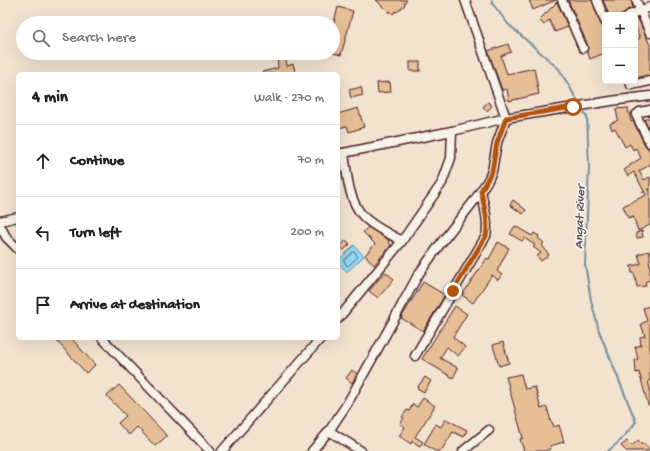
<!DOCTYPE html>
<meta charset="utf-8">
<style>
body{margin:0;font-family:"Gochi Hand",sans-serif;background:#f2f2f2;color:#202124}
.controls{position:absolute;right:12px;top:12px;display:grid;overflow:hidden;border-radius:6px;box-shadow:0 4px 16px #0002}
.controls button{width:36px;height:36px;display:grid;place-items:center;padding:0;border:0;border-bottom:1px solid #e0e0e0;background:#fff;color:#202124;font:20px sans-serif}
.stop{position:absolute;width:12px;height:12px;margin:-9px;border:3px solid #b45309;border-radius:50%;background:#fff}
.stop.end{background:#b45309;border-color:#fff;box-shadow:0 1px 4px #0008}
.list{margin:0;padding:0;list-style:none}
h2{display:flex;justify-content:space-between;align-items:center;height:52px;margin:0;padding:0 16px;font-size:17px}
h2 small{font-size:13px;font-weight:400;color:#757577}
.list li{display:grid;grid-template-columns:26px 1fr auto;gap:12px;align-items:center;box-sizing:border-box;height:72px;padding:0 16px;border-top:1px solid #e0e0e0}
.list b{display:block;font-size:15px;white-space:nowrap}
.list em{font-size:13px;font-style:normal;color:#757577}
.icon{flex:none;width:22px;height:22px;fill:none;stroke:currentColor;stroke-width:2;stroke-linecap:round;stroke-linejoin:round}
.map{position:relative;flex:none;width:650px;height:451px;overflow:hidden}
.search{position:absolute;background:#fff;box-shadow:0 4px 16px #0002;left:16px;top:16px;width:324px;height:44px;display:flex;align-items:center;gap:10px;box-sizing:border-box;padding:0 14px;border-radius:22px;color:#757577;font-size:15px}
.panel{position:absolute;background:#fff;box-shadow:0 4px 16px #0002;left:16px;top:72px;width:324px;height:268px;border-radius:6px}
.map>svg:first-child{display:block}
</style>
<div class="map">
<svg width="650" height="451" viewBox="0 0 650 451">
<rect width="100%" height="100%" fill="#f2e3cf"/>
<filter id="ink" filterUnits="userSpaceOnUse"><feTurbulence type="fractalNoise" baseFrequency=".025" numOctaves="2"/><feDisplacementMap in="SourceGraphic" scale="8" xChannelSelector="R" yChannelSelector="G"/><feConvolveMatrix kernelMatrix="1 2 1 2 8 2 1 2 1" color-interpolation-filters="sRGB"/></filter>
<g filter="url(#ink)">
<path fill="#8fd9f1" stroke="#738fa2" d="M354,245L364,256L347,272L338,263V261Z"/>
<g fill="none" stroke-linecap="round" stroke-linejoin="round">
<path stroke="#66697a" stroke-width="1" d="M353,252H355L358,257L349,265L347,266L344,261Z"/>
<g stroke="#738fa2" stroke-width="2">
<path d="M492,0V3L508,24L559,69L579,103"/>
<path d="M582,109L587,117L589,167L585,264L591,300L599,331L636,422L620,441L608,451"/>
</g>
</g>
<g fill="#e6bf96" stroke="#4a1f2b">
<path d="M376,0H407L404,4L405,5L397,12L396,11L393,14L390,11L389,13Z"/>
<path d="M529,0H556L533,10Z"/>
<path d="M568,0H592L600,23L605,30V53L590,59L587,52L588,46Z"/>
<path d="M603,0H631L633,8L627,10L622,15H609Z"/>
<path d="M557,2L568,27L555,32L549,20L544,25L539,20Z"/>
<path d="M338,7L353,11L341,55L333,53V26Z"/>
<path d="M638,18L650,45V76L646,75L635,79V41L640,38L636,28H635V19Z"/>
<path d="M508,44L511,52L501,56L507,74L534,68L539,94L509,101L507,89L502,90L488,51Z"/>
<path d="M285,56L287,66L293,64L296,74H262V72L278,68L277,57Z"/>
<rect x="410" y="62" width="10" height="9"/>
<path d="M390,82L391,92L378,93L377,83Z"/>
<path d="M361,87L363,95L351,98L349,90Z"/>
<path d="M488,102L492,106L487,111L483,107Z"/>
<path d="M358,108L364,127L349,132L347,126L338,128V114Z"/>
<path d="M628,108L631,122L633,121L645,145L650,151V165L639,171L644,180L650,177V225L638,231L633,216L628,218L623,206L646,195L634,172L628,176L624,170L630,166V165L641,158L636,148L633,150L630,144L625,147L615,128L612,130L610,124L618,120L616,109Z"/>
<path d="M650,117V131L644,120Z"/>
<path d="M513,200L526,210L523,214L510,205Z"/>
<path d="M515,226L532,236L534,233L539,236L538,238L544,243L542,245L549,255L541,261L537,256L541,253L533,247L535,245L524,238L522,241L510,234Z"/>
<path d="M368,227L389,240L388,241L391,245L374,265L365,255L375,244L363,232Z"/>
<path d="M642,231L643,237L637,238L636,233Z"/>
<path d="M346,240L350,244L344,250L340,247Z"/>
<path d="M498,242L509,248L497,271L502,275L498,280L492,275L473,303L462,295L487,258L489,259Z"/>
<path d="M649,251L650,255V260H649L650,265V280L645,282L646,286L637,287L634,273H632L631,266L641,264L638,254Z"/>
<path d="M385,272L394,279L378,298L369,291Z"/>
<path d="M423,282L445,295L423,331L401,318Z"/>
<path d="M455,306L467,314L453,337L465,347L458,356L447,347L440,358L458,368L453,378L422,359Z"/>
<path d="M650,306V380L648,381L650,389V405H648L639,372L636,373L635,360L638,359L635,347L641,345L640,337L645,336L641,324L647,321L643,308Z"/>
<path d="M54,338H71L95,365L86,373Z"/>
<path d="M503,342L509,363L499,366L493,345Z"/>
<path d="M352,370L357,374L352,383L346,378Z"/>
<path d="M521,374L525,389L535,387L541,409L547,407L551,422H552L554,427L559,425L564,442L550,446L551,449L544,451H524L520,439L523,438L506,377Z"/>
<path d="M425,377L431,381L424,392L417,388Z"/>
<path d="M119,385L167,436L155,446L137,427L129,435L118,423L126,416L107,396Z"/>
<path d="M423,398L435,406L415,437L423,442L420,446L412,441L411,444L399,436L405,427L400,424L404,418L402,417L407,410L409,411L413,404L417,407Z"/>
<path d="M446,419L467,430L464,437L453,432L441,451H435L424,444L436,424L441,427Z"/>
<path d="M638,440L642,445L644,443L650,451H626L621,446L627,441L632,446Z"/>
</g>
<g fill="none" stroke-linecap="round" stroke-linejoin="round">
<defs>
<g id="minor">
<path d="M562,0L583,48"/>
<path d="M597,0L605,21"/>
<path d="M636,0L650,33"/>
<path d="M629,15L650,7"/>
<path d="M630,81L631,85L650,81"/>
<path d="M650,110L640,112L636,115L650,143"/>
<path d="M344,153C347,173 348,200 363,216C373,227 390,234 402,241"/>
<path d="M338,154L452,131L506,118L611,101L650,96"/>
<path d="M0,221L18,217"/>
<path d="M0,225L6,237L18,249"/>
<path d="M338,319L402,241L442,183L451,158L452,131"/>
<path d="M102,338L210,451"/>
<path d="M415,356L486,236C489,221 484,206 481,191"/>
<path d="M329,431L361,451"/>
<path d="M222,451L321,338"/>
<path d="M312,451L329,431L347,404L391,325L418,275L441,243L474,201L488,180L492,171L497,143L506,118L465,0"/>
<path d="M463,451L489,430"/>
</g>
</defs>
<use href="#minor" stroke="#4a1f2b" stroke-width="11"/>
<path stroke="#4a1f2b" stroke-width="1" stroke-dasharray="4 3" stroke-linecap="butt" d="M641,193L650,189"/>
<use href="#minor" stroke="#f7f3e8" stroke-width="8"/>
</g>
</g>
<g fill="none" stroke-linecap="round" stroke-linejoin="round" filter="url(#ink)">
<path stroke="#b45309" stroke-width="5" d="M453,291L486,236C489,221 484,206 481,191L492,171L497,143L506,118L573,107"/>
</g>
<g text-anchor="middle" stroke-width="3.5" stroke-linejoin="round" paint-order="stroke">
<g font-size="13" font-style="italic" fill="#5b4e5c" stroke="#f7f3e8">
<text transform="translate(578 217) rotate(-88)" y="5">Angat River</text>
</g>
</g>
</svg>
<div class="controls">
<button>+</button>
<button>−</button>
</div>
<div class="stop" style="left:573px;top:107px"></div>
<div class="stop end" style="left:453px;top:291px"></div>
<div class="search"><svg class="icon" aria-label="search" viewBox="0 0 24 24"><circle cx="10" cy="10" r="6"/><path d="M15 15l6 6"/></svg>Search here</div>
<section class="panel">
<h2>4 min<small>Walk · 270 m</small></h2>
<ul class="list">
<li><svg class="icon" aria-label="ahead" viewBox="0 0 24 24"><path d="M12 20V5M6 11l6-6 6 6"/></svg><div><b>Continue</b></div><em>70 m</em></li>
<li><svg class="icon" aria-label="left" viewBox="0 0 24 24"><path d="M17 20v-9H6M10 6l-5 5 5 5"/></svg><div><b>Turn left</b></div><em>200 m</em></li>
<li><svg class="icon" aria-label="arrive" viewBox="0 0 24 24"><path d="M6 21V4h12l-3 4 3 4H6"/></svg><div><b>Arrive at destination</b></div></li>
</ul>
</section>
</div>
